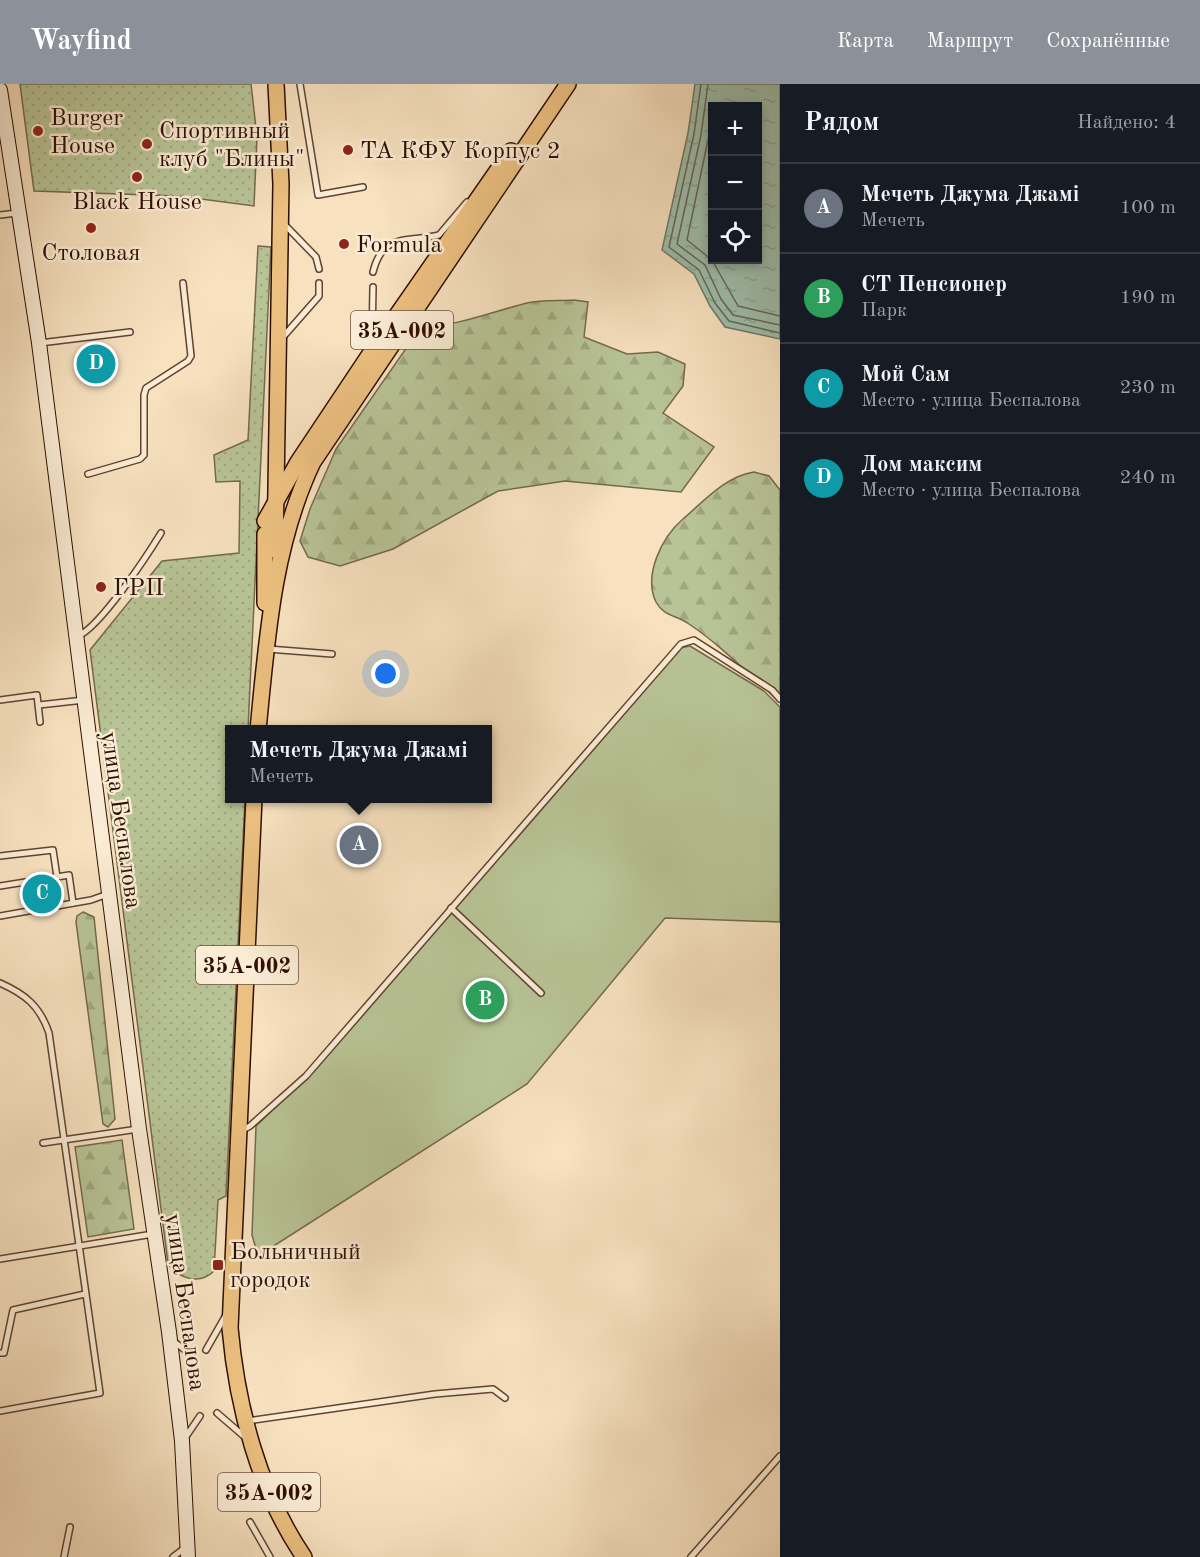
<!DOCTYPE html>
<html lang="ru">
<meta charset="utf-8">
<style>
body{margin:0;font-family:"Old Standard TT",serif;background:#242831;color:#f1f3f6}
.controls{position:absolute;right:18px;top:18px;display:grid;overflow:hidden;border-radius:0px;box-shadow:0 3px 9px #0003}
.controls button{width:54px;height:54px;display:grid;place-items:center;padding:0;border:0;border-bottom:2px solid #363941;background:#171b24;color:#f1f3f6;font:30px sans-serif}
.you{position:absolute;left:386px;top:590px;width:21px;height:21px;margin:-15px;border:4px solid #fff;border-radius:50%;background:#1a73e8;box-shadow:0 0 0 9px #1a73e833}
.badge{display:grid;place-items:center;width:39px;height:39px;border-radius:50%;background:#8c9099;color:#fff;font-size:20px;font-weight:700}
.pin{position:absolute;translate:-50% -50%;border:3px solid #fff;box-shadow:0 2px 6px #0006}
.popup{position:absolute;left:225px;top:641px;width:267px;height:78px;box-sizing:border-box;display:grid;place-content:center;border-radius:0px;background:#171b24;filter:drop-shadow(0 2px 4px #0005);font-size:20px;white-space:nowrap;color:#9ea1a6}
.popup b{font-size:22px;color:#f1f3f6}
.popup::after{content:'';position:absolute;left:50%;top:100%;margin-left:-12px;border:12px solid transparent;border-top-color:#171b24}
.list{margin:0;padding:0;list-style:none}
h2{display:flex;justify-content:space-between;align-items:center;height:78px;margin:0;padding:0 24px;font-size:26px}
h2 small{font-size:20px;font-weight:400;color:#9ea1a6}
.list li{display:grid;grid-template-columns:39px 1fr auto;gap:18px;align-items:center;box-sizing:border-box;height:90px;padding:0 24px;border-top:2px solid #363941}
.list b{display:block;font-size:22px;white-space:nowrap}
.list p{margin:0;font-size:20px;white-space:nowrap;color:#9ea1a6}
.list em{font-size:20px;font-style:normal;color:#9ea1a6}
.icon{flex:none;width:33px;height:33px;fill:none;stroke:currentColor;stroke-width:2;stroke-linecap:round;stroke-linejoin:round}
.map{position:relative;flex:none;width:780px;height:1473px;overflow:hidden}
header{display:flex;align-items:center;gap:36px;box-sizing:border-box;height:84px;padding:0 30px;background:#8c9099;color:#fff}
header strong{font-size:28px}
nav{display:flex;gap:33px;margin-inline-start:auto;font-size:21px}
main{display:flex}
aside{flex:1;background:#171b24}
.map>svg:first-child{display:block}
</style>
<header>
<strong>Wayfind</strong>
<nav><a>Карта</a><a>Маршрут</a><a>Сохранённые</a></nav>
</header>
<main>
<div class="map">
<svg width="780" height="1473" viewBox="0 0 780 1473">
<defs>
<pattern id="grass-dots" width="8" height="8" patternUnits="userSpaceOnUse" patternTransform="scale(1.5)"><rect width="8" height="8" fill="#b8c496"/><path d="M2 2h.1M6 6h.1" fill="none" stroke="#9ea780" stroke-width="1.8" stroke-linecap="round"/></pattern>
<pattern id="forest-firs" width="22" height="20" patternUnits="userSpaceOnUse" patternTransform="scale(1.5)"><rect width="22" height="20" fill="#b8c496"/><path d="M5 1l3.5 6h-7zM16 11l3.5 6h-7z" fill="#9ea780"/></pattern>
<pattern id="water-ripples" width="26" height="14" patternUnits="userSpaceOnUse" patternTransform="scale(1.5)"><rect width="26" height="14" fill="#9ebeac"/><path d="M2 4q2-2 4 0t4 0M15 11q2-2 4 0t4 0" fill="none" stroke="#88a292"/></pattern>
</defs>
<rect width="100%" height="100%" fill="#f7e1bf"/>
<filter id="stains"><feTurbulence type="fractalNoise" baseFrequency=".00333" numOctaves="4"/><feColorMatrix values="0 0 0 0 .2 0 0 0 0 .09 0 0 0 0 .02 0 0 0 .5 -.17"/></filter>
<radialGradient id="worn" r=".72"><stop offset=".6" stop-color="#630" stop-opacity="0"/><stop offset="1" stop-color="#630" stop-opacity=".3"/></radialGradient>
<g fill="url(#grass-dots)" stroke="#74694c" stroke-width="1.5">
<path d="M20,0H251L257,53L254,122L178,112L34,107Z"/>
<path d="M258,162L271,163L248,645L230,646V714L245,715L226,1112L218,1116L214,1187C200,1201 179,1195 168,1180L90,566L162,477L239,469L240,397L216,398L214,371L248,356Z"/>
</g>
<g fill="url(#forest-firs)" stroke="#74694c" stroke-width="1.5">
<path d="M574,216L588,218L584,253L627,270L658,268L685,280L683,302L663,329L714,363L681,408L565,397L498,407L393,465L340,482L308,473L300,457L310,425L336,365L421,243C458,242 491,228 527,219C542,216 559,217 574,216Z"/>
<path d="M754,388L769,392L780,406V618C750,592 722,562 689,540C677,531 664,533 656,518C643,491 662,453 683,435C704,417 726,392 754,388Z"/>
<path d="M83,828L94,833L115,1035L108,1043L103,1040L76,838L77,832Z"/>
<path d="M122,1056L134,1145L88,1153L75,1063Z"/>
</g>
<path fill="#b8c496" stroke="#74694c" stroke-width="1.5" d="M690,562L764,607L780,623V838L665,834L527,1000L258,1172L252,1151L256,1042L306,994L680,564Z"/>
<path fill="url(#water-ripples)" stroke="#727868" stroke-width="1.5" fill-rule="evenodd" d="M695,0H780V255L725,243L710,222L694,190L662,166L688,49ZM712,22H758V176H712Z"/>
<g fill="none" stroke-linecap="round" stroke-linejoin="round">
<g stroke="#666656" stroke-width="1.5">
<path d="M701,0L694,50L669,163L699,186L715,219L729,237L780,249"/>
<path d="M708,0L701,51L677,160L705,181L721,215L733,231L780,241"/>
<path d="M712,37L687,156L712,176L738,222L780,232"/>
</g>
<defs>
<g id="lane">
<path d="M300,0L318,111L363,103"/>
<path d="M0,131L17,129"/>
<path d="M284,140L316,173L319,185"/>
<path d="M373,188C383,148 407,159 439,151L467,118"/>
<path d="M283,253L319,212V199"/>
<path d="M372,258L373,203"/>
<path d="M40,259L130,248"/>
<path d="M88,390L140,375L144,371V311L146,304L188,277L191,272L183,199"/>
<path d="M78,552C100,543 147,472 161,449"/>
<path d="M268,565L332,570"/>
<path d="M0,616L37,611L40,638"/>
<path d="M39,621L84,616"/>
<path d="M0,772L53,766L57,793L69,791L73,819"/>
<path d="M0,802L57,793"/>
<path d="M451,824L541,909"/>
<path d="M0,832L91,816L108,810"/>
<path d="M0,899C25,910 40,922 49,949L100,1309L0,1327"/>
<path d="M241,1047L250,1042L306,992L681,560L694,556L772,606L780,615"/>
<path d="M43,1059L138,1045"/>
<path d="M0,1175L153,1150"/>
<path d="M173,1257L189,1269"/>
<path d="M206,1266L226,1231"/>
<path d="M0,1269H4L13,1226L85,1210"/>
<path d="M217,1329L246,1354"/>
<path d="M247,1337L435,1310L493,1305L505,1314"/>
<path d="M185,1354L200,1332"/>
<path d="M250,1438L270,1473"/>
<path d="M64,1473L70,1443"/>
<path d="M173,1473L186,1463"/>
<path d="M691,1473L780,1372"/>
</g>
<path id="secondary" d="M0,6L39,259L139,1045L169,1248L182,1357L188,1473"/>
<g id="primary">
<path d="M265,437L298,378L372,267L511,67"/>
<path d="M275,466L281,100L276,0"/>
<path d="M265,519V450"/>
<path d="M258,646C267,554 273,462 313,378L568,0"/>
<path d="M254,714L230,1244C237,1323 259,1407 304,1473"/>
</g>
</defs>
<use href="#lane" stroke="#614330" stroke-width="8"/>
<use href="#secondary" stroke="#2f0e01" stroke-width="16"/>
<use href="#primary" stroke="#2f0e01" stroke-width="18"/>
<use href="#lane" stroke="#faecd5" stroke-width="5"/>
<use href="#secondary" stroke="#faecd5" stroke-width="14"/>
<use href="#primary" stroke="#ecc080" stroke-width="15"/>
</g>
<g fill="#8f2418" stroke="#faecd5" stroke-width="2">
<circle cx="38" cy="47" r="6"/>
<circle cx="147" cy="60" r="6"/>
<circle cx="348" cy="66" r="6"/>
<circle cx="137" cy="93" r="6"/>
<circle cx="91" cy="144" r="6"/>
<circle cx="344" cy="160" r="6"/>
<circle cx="101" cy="503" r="6"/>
<rect x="212" y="1175" width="12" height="12" rx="3"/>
</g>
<g text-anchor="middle" stroke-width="5" stroke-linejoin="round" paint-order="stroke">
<g fill="#faecd5" stroke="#6c5141" stroke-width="1.5">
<rect x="351" y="227" width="102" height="38" rx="4.5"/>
<rect x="196" y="862" width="102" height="38" rx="4.5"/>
<rect x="218" y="1389" width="102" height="38" rx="4.5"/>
</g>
<g font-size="22" font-weight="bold" fill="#2f0e01">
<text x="402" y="254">35А-002</text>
<text x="247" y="889">35А-002</text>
<text x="269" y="1416">35А-002</text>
</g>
<g font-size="24" fill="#2f0e01" stroke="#faecd5" text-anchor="start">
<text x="50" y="41">Burger<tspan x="50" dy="28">House</tspan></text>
<text x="159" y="54">Спортивный<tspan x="159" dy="28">клуб "Блины"</tspan></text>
<text x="360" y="74">ТА КФУ Корпус 2</text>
<text x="137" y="125" text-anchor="middle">Black House</text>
<text x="356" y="168">Formula</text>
<text x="91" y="176" text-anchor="middle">Столовая</text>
<text x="113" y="511">ГРП</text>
<text x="230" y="1175">Больничный<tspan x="230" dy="28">городок</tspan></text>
</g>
<g font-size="24" fill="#2f0e01" stroke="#faecd5">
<text transform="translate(122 736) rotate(82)" y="8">улица Беспалова</text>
<text transform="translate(186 1218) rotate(82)" y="8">улица Беспалова</text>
</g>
</g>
<rect width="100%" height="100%" filter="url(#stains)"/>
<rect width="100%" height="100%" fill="url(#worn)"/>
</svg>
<div class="controls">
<button>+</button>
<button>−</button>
<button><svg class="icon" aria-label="locate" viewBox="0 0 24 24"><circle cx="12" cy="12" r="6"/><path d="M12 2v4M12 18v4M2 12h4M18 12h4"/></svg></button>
</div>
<div class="you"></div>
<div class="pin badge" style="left:359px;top:761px;background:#6b7280">A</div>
<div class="popup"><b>Мечеть Джума Джамі</b>Мечеть</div>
<div class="pin badge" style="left:485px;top:916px;background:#2e9e5b">B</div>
<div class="pin badge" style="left:42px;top:810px;background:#0f9aa8">C</div>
<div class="pin badge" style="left:96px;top:280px;background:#0f9aa8">D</div>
</div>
<aside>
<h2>Рядом<small>Найдено: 4</small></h2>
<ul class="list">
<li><span class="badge" style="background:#6b7280">A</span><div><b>Мечеть Джума Джамі</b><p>Мечеть</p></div><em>100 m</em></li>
<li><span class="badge" style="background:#2e9e5b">B</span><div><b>СТ Пенсионер</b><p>Парк</p></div><em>190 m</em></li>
<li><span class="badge" style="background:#0f9aa8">C</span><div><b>Мой Сам</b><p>Место · улица Беспалова</p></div><em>230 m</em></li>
<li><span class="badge" style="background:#0f9aa8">D</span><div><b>Дом максим</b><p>Место · улица Беспалова</p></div><em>240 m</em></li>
</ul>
</aside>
</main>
